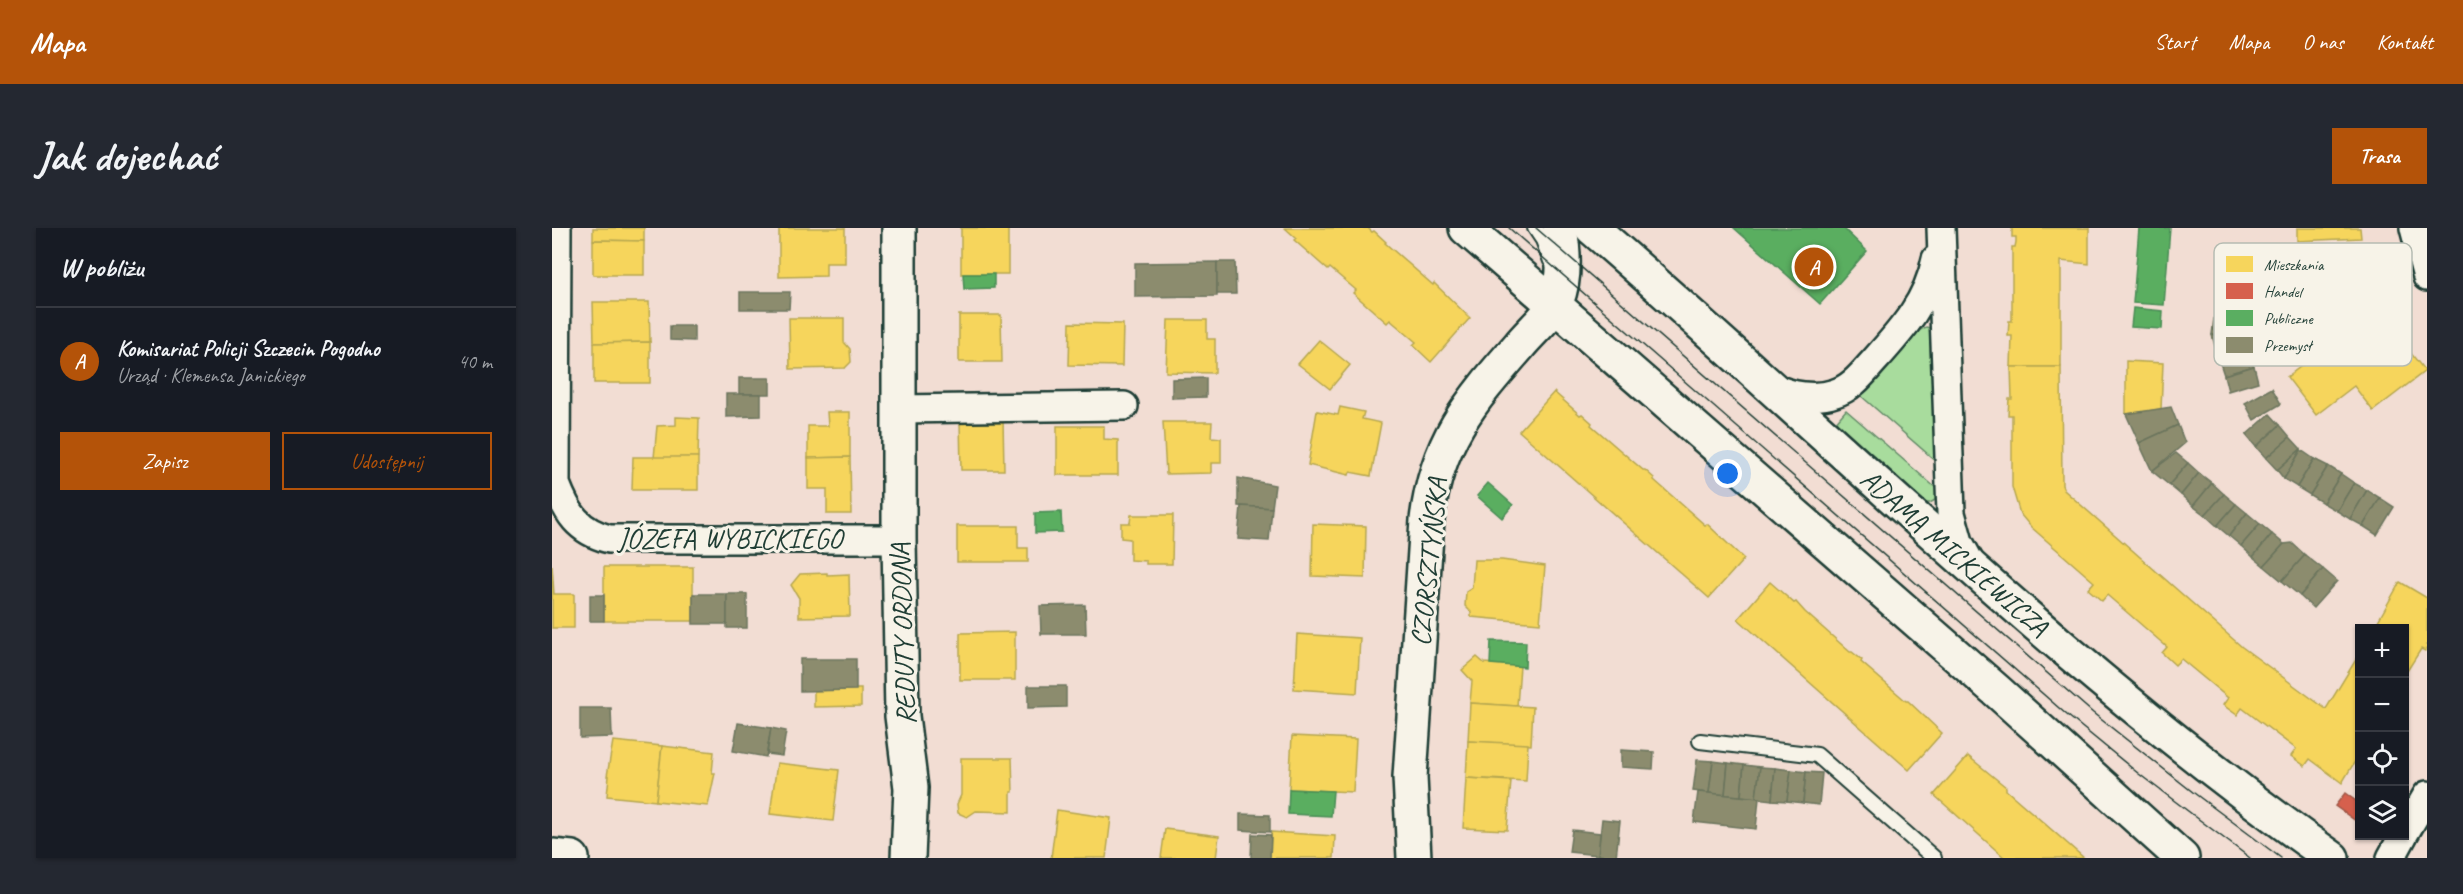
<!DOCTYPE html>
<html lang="pl">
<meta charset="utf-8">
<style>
body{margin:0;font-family:Caveat,sans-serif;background:#242831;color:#f1f3f6}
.controls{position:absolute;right:18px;bottom:18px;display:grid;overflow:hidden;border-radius:0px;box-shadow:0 2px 4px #0004}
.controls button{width:54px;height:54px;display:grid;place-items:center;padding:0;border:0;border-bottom:2px solid #363941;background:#171b24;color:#f1f3f6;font:30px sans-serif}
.you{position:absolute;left:1176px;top:246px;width:21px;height:21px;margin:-15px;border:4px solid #fff;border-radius:50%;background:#1a73e8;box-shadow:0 0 0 9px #1a73e833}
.badge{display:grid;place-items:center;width:39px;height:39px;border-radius:50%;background:#b45309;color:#fff;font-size:20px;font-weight:700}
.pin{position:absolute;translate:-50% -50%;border:3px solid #fff;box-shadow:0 2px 6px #0006}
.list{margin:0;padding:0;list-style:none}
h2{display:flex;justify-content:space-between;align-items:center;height:78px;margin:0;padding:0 24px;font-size:26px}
h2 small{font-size:20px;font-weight:400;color:#9ea1a6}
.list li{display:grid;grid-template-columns:39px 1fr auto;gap:18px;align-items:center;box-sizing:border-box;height:108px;padding:0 24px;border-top:2px solid #363941}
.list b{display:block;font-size:22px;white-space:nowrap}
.list p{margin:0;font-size:20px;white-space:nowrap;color:#9ea1a6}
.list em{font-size:20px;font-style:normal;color:#9ea1a6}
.actions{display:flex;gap:12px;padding:18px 24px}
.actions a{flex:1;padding:14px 0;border:2px solid #b45309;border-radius:0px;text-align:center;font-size:21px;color:#b45309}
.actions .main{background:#b45309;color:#fff}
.icon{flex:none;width:33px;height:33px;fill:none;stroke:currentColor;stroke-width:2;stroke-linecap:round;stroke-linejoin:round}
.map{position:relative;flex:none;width:1875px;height:630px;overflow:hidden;border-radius:0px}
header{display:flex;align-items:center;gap:36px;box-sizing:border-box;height:84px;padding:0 30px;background:#b45309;color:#fff}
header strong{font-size:28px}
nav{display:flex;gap:33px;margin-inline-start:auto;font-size:21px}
.intro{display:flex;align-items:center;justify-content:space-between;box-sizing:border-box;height:144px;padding:0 36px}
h1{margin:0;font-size:42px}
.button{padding:15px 27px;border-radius:0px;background:#b45309;color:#fff;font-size:21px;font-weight:700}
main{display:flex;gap:36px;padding:0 36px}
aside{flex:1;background:#171b24;border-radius:0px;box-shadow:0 2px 4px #0004}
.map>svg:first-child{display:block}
</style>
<header>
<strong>Mapa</strong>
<nav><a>Start</a><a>Mapa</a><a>O nas</a><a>Kontakt</a></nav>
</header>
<div class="intro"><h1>Jak dojechać</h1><a class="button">Trasa</a></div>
<main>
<aside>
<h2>W pobliżu<small></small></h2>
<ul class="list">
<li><span class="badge">A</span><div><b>Komisariat Policji Szczecin Pogodno</b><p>Urząd · Klemensa Janickiego</p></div><em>40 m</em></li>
</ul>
<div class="actions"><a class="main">Zapisz</a><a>Udostępnij</a></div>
</aside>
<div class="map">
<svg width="1875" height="630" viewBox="0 0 1875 630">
<rect width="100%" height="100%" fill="#f2ddd3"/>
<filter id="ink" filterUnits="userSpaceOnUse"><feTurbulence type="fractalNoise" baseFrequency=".0167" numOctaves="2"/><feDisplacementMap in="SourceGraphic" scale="12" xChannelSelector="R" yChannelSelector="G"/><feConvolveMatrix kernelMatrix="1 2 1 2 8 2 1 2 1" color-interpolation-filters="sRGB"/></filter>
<g filter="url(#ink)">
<g fill="#a8dc9d" stroke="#648c68" stroke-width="1.5">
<path d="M1374,99L1381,101L1385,234L1308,167L1368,102Z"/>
<path d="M1294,182L1385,261L1383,272L1378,275H1369L1283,195Z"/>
</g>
<g fill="#f6d55c" stroke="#b6a750" stroke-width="1.5">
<path d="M41,0H92V13L41,12Z"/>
<path d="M227,0H293V35H274V48L227,49Z"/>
<rect x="409" y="0" width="47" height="46"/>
<path d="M733,0H816L820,4L822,3L834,14L833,15L881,57L882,55L918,90L879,134L861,117L864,114L838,92L835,95L801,65L804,62L778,40L776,42L742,12L744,10Z"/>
<path d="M1460,0H1537V36L1509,33V139H1459L1460,108H1456L1457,93H1460V19H1463L1464,14V9H1460Z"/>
<path d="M1745,0H1808L1809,10L1745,13Z"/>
<path d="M41,12L92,13V47H41Z"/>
<path d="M41,74H97L98,114L42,115Z"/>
<path d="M407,87H449L450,134H407Z"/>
<path d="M237,90H292V114L298,121L299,134L293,140L238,141Z"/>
<path d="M616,92H655V111H663V145L614,144Z"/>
<path d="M518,95L571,96L570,138L517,137Z"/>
<path d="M1843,105L1873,143L1821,183L1802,158L1764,187L1735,149L1786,110L1805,134Z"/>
<path d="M767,112L798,137L778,161L746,136Z"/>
<path d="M98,114V155H42V115Z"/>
<path d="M1574,133L1611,135L1609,181L1574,186Z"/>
<path d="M1459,139H1509L1510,257L1512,262L1690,419L1774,481L1808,425V525L1790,555L1758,531L1753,538L1739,528L1744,521L1690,480L1685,487L1671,477L1676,470L1629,431L1623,437L1610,425L1615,419L1555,367L1550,373L1536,361L1542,354L1479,299L1468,286L1460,259V187H1456L1457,171H1460Z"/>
<path d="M1002,164L1028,187L1030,186L1040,195L1039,197L1091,242H1093L1102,250V252L1153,297L1155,296L1192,331L1157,370L967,203Z"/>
<path d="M788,179L812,184L810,191L829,195L819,248L798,244L797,247L756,237L765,183L786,187Z"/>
<path d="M275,184H298V229L256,230V198H276Z"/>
<path d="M124,189L147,190L146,229L102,230L105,198L124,197Z"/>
<path d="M451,191L452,242H409L408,192Z"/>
<path d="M611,194H660L659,209L669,210V235H659V245L614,246Z"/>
<path d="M505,198H552V211L566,212V247H505Z"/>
<path d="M81,229H146V262H80Z"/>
<path d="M298,229L299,286H275V261H256V230Z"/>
<path d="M579,287H621L620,336H594V333L578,332V311L569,310V295H578Z"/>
<path d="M761,296L814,298L813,350L760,348Z"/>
<path d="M405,298H466V320H476V334H405Z"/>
<path d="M922,332H950L993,338L988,395L919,389V384L913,378L914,364L920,360Z"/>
<path d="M0,337L2,366H22V400H0Z"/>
<rect x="52" y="339" width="89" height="54"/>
<path d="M275,345V347L297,346L298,388L247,389V370L239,357L248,346Z"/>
<path d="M1218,354L1242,375L1244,374L1253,384L1298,424H1300L1310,432L1309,434L1354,473H1356L1390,505L1357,542L1186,391Z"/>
<path d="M1848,354L1875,370V419L1873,423L1869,421L1852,448V400H1822Z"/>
<path d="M463,404V452H408V405Z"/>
<path d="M745,406L808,410L805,465L742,461Z"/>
<path d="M925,429L932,435L968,438L965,478L918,475L920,453L910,442Z"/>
<path d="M305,461H309V478L262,479V463Z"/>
<path d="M918,475L981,479L979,517L916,513Z"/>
<path d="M740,508L804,511L801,564L737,561Z"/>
<path d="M61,513L110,518L104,573L55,568L57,548H55Z"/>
<path d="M916,513L976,516L974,553L914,550Z"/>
<path d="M110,518L162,524L160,545H163L156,578L104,573Z"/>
<path d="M1416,528L1454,559V562L1532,630H1453L1382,567Z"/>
<path d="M409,530H460L461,564H459V584L424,583L415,589L406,585L405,576L409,567Z"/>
<path d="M225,535L287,542L281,593L218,586Z"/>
<path d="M914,550L959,553L955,602L911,600Z"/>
<path d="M505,582L559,590L554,630H499Z"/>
<path d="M613,601L667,608L664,630H609Z"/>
<path d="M719,604L783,608L782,630H718Z"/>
</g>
<path fill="#d6604d" stroke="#9f5646" stroke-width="1.5" d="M1793,565L1808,576V589L1804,593L1783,578Z"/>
<g fill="#5aae61" stroke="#488c54" stroke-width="1.5">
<path d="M1182,0H1291L1315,23L1268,76Z"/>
<path d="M1587,0H1618L1612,77L1581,75Z"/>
<path d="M411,46H442V60L412,61Z"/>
<path d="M1581,80L1611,83L1610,101L1579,99Z"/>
<path d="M936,255L961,277L950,290L925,268Z"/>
<path d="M509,284L510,304L483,305V285Z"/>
<path d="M939,413L974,414L973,439L938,436Z"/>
<path d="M737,561L781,563L779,588L736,586Z"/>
</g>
<g fill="#8c8c6e" stroke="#6b745d" stroke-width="1.5">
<path d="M665,34V68L583,69V35Z"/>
<path d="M665,34H683L684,66H665Z"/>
<path d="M188,64H238L237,81H188Z"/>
<path d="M1662,90L1695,93L1693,109L1660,107Z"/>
<path d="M118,98H142V113L118,112Z"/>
<path d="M1660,107L1692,109L1663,118Z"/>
<path d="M1698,124L1702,138L1672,147L1667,132Z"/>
<path d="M1702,138L1706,154L1676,163L1672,147Z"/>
<rect x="187" y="150" width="31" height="16"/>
<path d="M654,150V169L620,170V151Z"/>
<path d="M1720,160L1729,176L1702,192L1693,175Z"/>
<path d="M174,166H209V188L174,189Z"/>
<path d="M1619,179L1626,197L1587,215L1574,186Z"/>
<path d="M1718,186L1728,197L1704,219L1694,207Z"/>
<path d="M1626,197L1633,215L1600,243L1587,215Z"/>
<path d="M1728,197L1738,209L1714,230L1704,219Z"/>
<path d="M1738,209L1749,221L1725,242L1714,230Z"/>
<path d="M1749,221V222L1732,251L1725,242Z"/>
<path d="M1749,222L1762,231L1745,259L1732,251Z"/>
<path d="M1624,225L1636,235L1617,257L1600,243Z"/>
<path d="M1762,231L1776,238L1758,267L1745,259Z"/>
<path d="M1636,235L1647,245L1629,267L1617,257Z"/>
<path d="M1776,238L1789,246L1771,275L1758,267Z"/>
<path d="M1647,245L1660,255L1641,278L1629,267Z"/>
<path d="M1789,246L1802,255L1785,283L1771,275Z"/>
<path d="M686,250L723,257L720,280L686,278Z"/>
<path d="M1660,255L1672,266L1653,287L1641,278Z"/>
<path d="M1802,255L1815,262L1798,291L1785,283Z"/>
<path d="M1815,262L1828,270L1811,298L1798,291Z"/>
<path d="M1672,266L1684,276L1665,298L1653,287Z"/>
<path d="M1828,270L1842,279L1825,307L1811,298Z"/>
<path d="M1684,276L1695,285L1677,308L1665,298Z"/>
<path d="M689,278L720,280L717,313L686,311Z"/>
<path d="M1695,285L1708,296L1689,318L1677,308Z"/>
<path d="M1708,296L1720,306L1701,329L1689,318Z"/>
<path d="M1720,306L1732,316L1712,338L1701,329Z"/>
<path d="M1740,315L1753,327L1730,353L1712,338L1732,316Z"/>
<path d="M1753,327L1771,341L1748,368L1730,353Z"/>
<path d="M1771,341L1785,353L1761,380L1748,368Z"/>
<rect x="141" y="366" width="34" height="30"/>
<rect x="175" y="366" width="20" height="34"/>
<rect x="38" y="367" width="14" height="26"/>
<path d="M533,377L534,406H489L488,378Z"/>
<path d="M248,431H304V462L248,463Z"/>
<path d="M476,458H514V479L476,480Z"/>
<path d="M28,480H59L60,509L28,510Z"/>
<path d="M186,495L219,500L214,529L181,523Z"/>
<path d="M219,500L234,503L230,528L215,526Z"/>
<path d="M1069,522L1102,524L1101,541L1069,539Z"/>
<path d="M1145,532L1161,533L1157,565L1141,563Z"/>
<path d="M1161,533L1176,535L1173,567L1157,565Z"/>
<path d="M1176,535L1192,537L1189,568L1173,567Z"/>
<path d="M1192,537L1208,539L1204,570L1189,568Z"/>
<path d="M1208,539L1223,540L1220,572L1204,570Z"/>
<path d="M1223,540L1239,542L1235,573L1220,572Z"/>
<path d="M1239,542L1254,544L1251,575L1235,573Z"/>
<path d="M1254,544L1270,545L1267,577L1251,575Z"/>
<path d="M1146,564L1207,570L1204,601L1142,594Z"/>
<path d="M688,586L718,587V604L688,602Z"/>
<path d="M1050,591L1068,593L1064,629L1046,627Z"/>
<path d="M1020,602L1048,605L1046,627L1017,624Z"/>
<path d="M700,606L719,607L718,630H699Z"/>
</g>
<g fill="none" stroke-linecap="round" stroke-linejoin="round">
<defs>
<g id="lane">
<path d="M983,0L991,12L999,33"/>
<path d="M1148,513L1265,527L1382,630"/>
</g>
<g id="street">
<path d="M5,0L4,256C15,285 26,303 57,311H347"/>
<path d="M1389,0L1399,285L1407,314L1418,334"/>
<path d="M1862,0L1875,49"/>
<path d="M1220,159C1239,168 1263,172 1283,165C1300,160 1311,145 1322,133C1350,102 1376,73 1384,31"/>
<path d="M347,181L572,178"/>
<path d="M1852,606L1875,567"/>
<path d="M1839,630L1851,608"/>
</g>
<g id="secondary">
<path d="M347,0V311L350,488L359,560L356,630"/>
<path d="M914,0L1445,463L1630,630"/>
<path d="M1040,0C1285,212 1514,443 1780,630"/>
<path d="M0,628L20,630"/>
<path d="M862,630L858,549L875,292C884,214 917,175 967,118C978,104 997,89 1005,72C1014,50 1012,24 1008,0"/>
</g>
</defs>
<use href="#lane" stroke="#1f3d34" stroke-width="18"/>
<use href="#street" stroke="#1f3d34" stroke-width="32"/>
<use href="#secondary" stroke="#1f3d34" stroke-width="38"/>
<use href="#lane" stroke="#f7f3e8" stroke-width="14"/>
<use href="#street" stroke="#f7f3e8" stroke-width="27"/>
<use href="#secondary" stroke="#f7f3e8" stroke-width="33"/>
<g stroke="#1f3d34" stroke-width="1.5">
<path d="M957,0L1515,487L1587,546L1698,630"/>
<path d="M984,0L1541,485L1642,565L1729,630"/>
</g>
</g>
</g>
<g text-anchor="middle" stroke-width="6" stroke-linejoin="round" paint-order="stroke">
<g font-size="28" fill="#1f3d34" stroke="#f7f3e8">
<text x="178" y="320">JÓZEFA WYBICKIEGO</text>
<text transform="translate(1403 324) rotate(41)" y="10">ADAMA MICKIEWICZA</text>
<text transform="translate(876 334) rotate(-84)" y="10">CZORSZTYŃSKA</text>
<text transform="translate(350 406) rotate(-92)" y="10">REDUTY ORDONA</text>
</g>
</g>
<rect x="1662" y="15" width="198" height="123" rx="9" fill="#f7f3e8" stroke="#b6bcb2" stroke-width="1.5"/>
<rect x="1674" y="28" width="27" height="16" fill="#f6d55c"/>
<rect x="1674" y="55" width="27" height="16" fill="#d6604d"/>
<rect x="1674" y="82" width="27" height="16" fill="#5aae61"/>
<rect x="1674" y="109" width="27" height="16" fill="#8c8c6e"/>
<g font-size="16" fill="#1f3d34">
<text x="1712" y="42">Mieszkania</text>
<text x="1712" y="69">Handel</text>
<text x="1712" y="96">Publiczne</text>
<text x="1712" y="123">Przemysł</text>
</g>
</svg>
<div class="controls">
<button>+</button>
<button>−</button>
<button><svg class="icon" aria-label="locate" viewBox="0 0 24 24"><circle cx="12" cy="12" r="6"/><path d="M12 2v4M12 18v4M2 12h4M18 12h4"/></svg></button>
<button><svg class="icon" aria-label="layers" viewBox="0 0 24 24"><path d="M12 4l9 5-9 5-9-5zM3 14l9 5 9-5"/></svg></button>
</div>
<div class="you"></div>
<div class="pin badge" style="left:1262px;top:39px">A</div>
</div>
</main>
